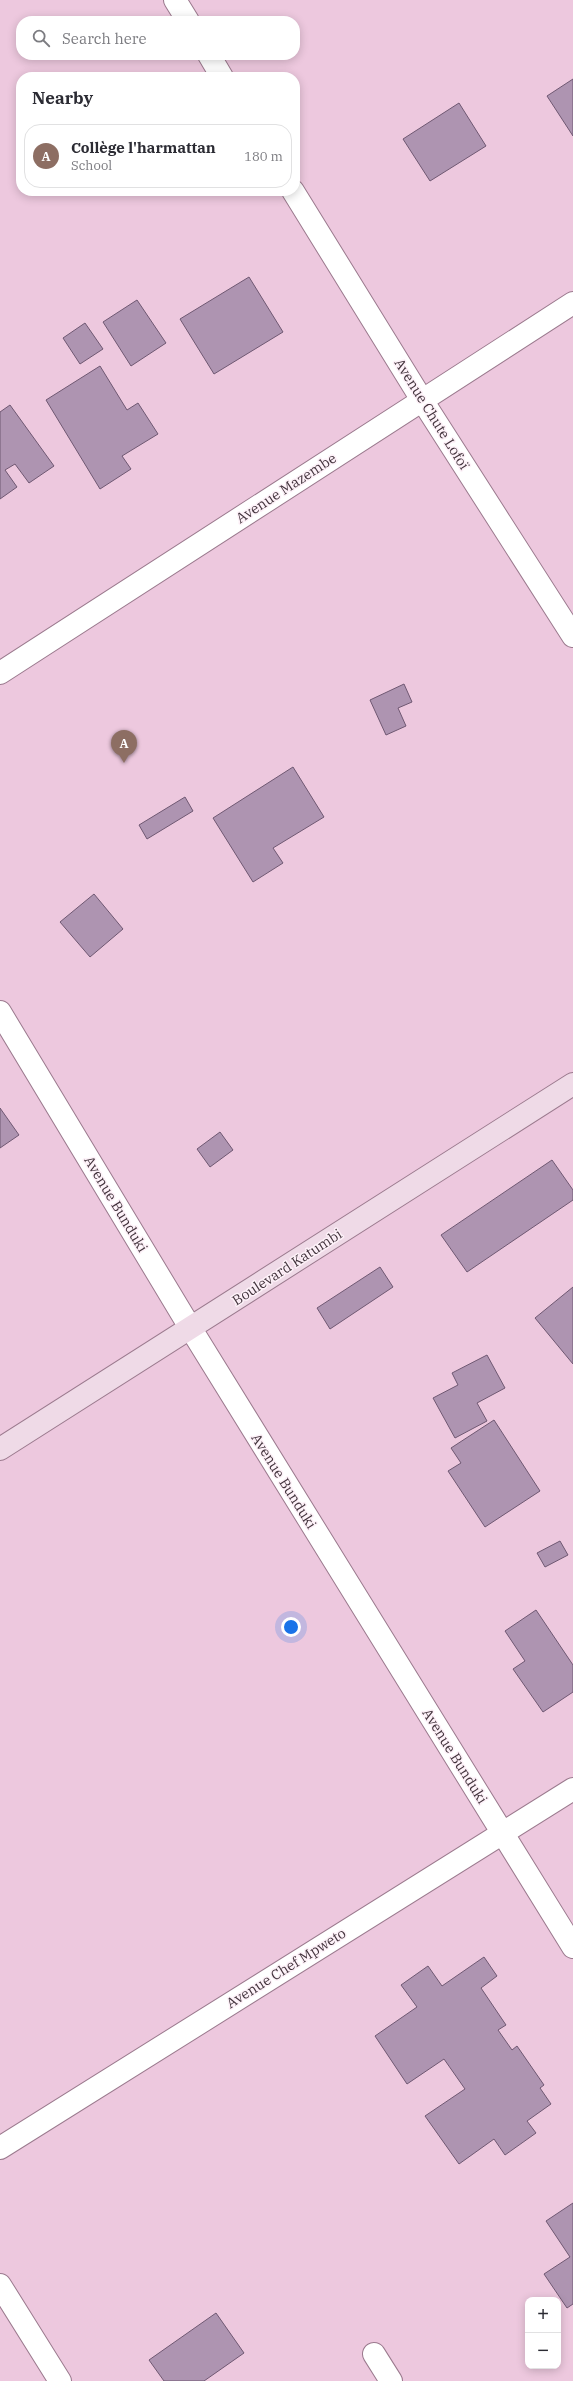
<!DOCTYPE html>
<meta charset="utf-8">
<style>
body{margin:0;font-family:"IBM Plex Serif",serif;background:#f7f7f7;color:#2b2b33}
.controls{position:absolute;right:12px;bottom:12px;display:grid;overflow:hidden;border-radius:8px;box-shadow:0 2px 10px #0003}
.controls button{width:36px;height:36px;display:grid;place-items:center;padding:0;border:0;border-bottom:1px solid #e1e1e2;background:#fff;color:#2b2b33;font:20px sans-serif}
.you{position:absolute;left:291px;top:1627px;width:14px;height:14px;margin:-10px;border:3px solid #fff;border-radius:50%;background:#1a73e8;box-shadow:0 0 0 6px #1a73e833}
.badge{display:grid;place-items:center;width:26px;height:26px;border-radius:50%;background:#2563eb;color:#fff;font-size:13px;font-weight:700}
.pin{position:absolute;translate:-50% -33px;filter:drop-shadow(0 1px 2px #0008)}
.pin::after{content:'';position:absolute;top:21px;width:14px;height:12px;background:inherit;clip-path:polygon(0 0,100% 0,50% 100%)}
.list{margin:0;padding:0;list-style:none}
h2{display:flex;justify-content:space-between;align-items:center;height:52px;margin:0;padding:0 16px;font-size:17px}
h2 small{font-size:13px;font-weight:400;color:#7c7c81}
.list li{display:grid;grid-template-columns:26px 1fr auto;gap:12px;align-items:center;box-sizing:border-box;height:64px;margin:0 8px 8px;padding:0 8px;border:1px solid #e1e1e2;border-radius:16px}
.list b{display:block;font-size:15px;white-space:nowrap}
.list p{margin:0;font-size:13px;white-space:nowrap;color:#7c7c81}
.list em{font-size:13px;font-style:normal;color:#7c7c81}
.icon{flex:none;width:22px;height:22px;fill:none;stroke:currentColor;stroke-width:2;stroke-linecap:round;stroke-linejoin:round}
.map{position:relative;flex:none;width:573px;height:2381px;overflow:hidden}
.search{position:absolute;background:#fff;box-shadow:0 2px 10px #0003;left:16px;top:16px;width:284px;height:44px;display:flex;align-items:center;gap:10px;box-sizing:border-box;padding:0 14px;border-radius:16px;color:#7c7c81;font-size:15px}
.panel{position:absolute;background:#fff;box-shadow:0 2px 10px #0003;left:16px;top:72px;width:284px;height:124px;border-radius:16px}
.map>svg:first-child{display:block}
</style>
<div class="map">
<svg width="573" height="2381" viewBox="0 0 573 2381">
<rect width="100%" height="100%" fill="#edc8de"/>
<g fill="#ae94b1" stroke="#6f5872">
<path d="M573,79V136L547,96Z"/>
<path d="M459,103L486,146L430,181L403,139Z"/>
<path d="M249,277L283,332L214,374L180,319Z"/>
<path d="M137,300L166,343L131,366L103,322Z"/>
<path d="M85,323L103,349L80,364L63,338Z"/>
<path d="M100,366L127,410L138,403L158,434L122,456L131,469L100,489L46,400Z"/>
<path d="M10,405L54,466L29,483L15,464L5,470L17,487L0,499V412Z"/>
<path d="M404,684L412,702L398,708L406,726L386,735L370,700Z"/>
<path d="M293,767L324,817L273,848L283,863L253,882L213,818Z"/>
<path d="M185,797L193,811L147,839L139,825Z"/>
<path d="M94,894L123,929L90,957L60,922Z"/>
<path d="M0,1108L19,1135L0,1148Z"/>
<path d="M220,1132L233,1150L210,1167L197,1149Z"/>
<path d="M552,1160L573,1190V1200L467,1272L441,1235Z"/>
<path d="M380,1267L393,1287L330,1329L317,1308Z"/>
<path d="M573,1287V1364L535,1318Z"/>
<path d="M487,1355L505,1388L477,1403L487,1421L455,1438L433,1398L458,1385L452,1373Z"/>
<path d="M494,1420L540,1491L485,1527L448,1471L461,1463L451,1448Z"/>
<path d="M560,1541L568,1555L545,1567L537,1553Z"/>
<path d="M536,1610L573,1665V1692L543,1712L513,1669L525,1661L505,1631Z"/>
<path d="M484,1957L497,1976L481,1988L506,2025L498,2030L512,2050L517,2046L544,2085L540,2088L551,2104L527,2121L536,2133L505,2155L494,2139L459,2164L425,2116L465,2089L444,2059L407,2084L375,2036L417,2007L401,1985L428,1966L442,1986Z"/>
<path d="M573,2203V2304L567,2308L544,2274L570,2257L546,2221Z"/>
<path d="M216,2313L244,2353L204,2381H164L149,2360Z"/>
</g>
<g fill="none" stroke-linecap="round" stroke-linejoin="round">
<defs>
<g id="street">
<path d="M175,0L188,21"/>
<path d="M209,55L222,77"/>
<path d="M293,191L422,400L573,636"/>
<path d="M0,673L573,303"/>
<path d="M0,1012L191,1329L573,1947"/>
<path d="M0,2148L573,1789"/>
<path d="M0,2285L60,2381"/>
<path d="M374,2354L391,2381"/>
</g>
<path id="secondary" d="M0,1449L573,1084"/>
</defs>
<use href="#street" stroke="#9b7a8e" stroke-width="24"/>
<use href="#secondary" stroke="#9b7a8e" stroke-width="24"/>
<use href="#street" stroke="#fff" stroke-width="22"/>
<use href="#secondary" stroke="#efdae7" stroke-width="22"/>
</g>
<g text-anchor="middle" stroke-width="3" stroke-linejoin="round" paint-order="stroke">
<g font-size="14" fill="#42333c" stroke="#fdf1f8">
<text transform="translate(432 414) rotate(58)" y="5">Avenue Chute Lofoï</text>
<text transform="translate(286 488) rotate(-33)" y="5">Avenue Mazembe</text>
<text transform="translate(116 1204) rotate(59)" y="5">Avenue Bunduki</text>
<text transform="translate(287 1267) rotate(-33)" y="5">Boulevard Katumbi</text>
<text transform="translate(284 1481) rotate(58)" y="5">Avenue Bunduki</text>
<text transform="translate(455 1756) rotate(58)" y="5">Avenue Bunduki</text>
<text transform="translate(286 1968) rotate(-32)" y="5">Avenue Chef Mpweto</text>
</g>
</g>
</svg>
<div class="controls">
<button>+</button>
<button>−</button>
</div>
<div class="you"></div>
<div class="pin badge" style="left:124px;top:763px;background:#8d6e63">A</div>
<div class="search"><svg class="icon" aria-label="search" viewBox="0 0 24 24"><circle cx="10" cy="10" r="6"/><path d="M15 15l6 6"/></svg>Search here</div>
<section class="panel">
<h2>Nearby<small></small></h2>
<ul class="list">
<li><span class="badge" style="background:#8d6e63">A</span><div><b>Collège l'harmattan</b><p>School</p></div><em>180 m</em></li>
</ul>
</section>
</div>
